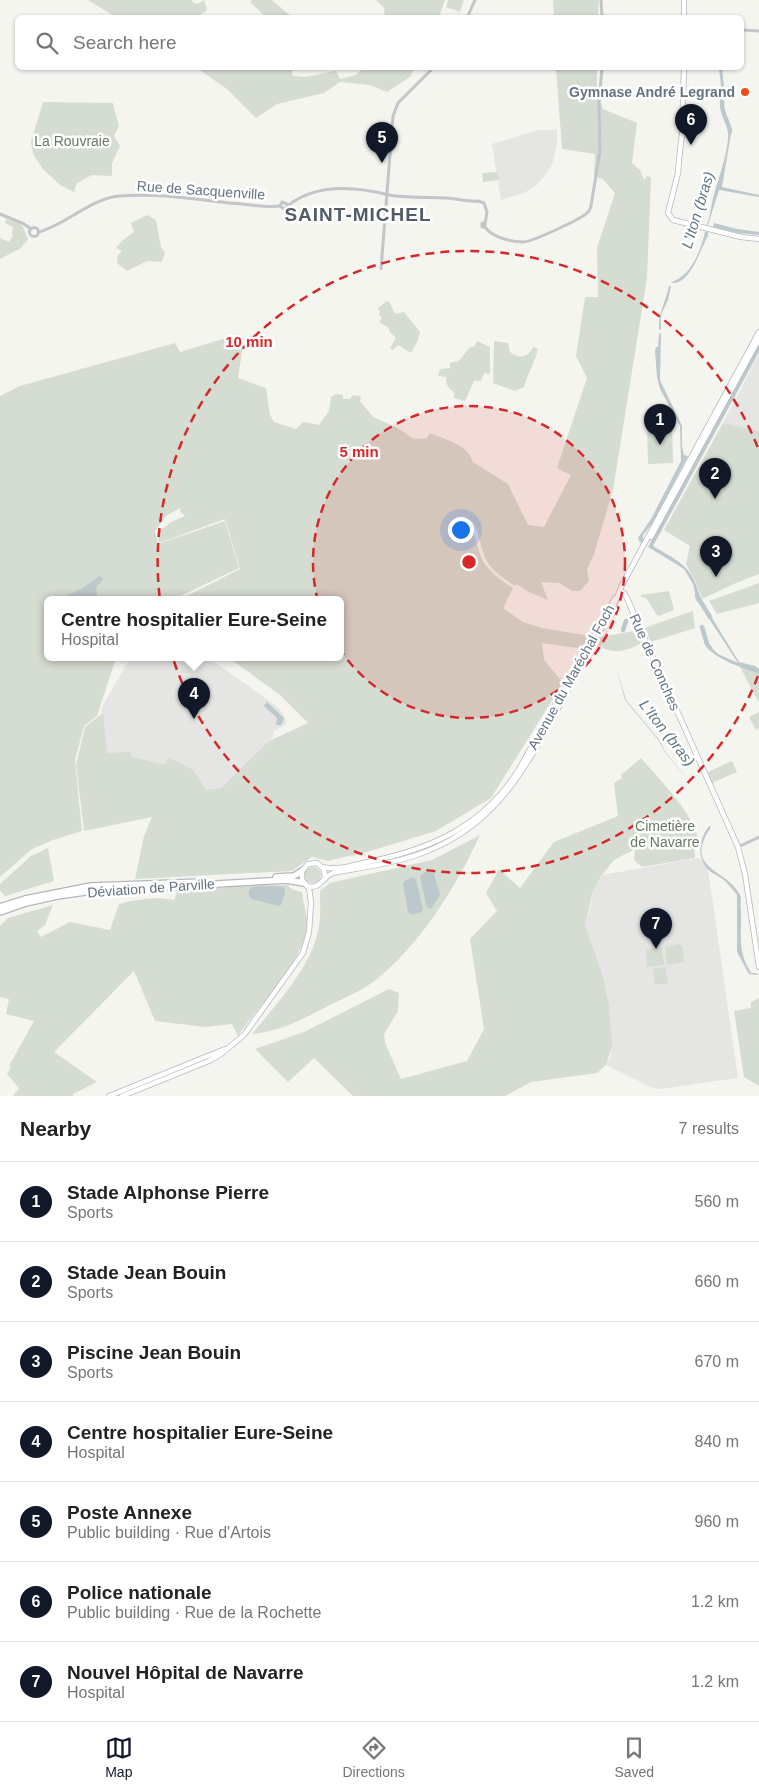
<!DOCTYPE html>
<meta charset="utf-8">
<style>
body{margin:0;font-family:Arial,sans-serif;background:#f2f2f2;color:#222}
.you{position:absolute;left:460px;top:529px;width:18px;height:18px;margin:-12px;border:4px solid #fff;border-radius:50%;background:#1a73e8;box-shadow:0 0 0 8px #1a73e833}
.badge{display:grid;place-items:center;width:32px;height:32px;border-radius:50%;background:#111827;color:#fff;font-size:16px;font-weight:700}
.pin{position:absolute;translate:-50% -41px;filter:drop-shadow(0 1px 2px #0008)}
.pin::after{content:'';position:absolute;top:26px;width:18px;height:15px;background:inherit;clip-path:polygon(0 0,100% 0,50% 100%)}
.popup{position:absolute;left:44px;top:596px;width:300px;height:65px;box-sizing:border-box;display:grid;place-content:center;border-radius:8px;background:#fff;filter:drop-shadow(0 1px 4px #0005);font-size:16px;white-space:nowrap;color:#767676}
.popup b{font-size:19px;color:#222}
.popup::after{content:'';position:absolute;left:50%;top:100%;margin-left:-10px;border:10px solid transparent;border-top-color:#fff}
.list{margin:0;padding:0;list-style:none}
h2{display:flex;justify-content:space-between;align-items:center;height:65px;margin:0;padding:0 20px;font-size:21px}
h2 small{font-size:16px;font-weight:400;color:#767676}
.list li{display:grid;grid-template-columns:32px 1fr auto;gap:15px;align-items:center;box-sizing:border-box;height:80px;padding:0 20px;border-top:1px solid #e0e0e0}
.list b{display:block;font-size:19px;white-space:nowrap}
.list p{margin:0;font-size:16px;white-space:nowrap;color:#767676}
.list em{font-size:16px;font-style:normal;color:#767676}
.icon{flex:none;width:28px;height:28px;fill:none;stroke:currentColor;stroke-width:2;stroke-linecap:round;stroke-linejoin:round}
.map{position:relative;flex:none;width:759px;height:1096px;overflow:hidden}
.search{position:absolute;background:#fff;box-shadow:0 1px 4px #0004;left:15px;right:15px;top:15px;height:55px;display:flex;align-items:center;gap:12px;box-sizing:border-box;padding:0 18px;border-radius:8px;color:#767676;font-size:19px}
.sheet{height:625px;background:#fff}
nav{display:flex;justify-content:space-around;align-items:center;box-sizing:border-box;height:70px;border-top:1px solid #e0e0e0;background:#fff;font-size:14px;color:#767676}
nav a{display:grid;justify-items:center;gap:2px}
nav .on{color:#111827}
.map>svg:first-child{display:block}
</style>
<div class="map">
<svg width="759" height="1096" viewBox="0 0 759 1096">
<rect width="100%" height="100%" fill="#f5f5f0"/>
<g fill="#e5e6e4">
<path d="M539,130H557V144L553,162L547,173L537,185L524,193L501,200L492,144Z"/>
<path d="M759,354V431L723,423Z"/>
<path d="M130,658H209L275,705L283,713L287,723L285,725L273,732L274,735L267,745L221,788L113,817L101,709Z"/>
<path d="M699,858L708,869L738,1078L660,1089L653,1088L606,1065L611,1056L609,1004L602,973L585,925L591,905V896L602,875Z"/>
</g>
<g fill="#d5dcd1">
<path d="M88,0H192L193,3L198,4L204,0L207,10L197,17H121L114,16Z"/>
<path d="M252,0H272L292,17H266L250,2Z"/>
<path d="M376,0H445L439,17L385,18L384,8Z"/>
<path d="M448,0H464L460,12L446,7Z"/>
<path d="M553,0H599L598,17H554Z"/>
<path d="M197,68H291L293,76L306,77L336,71L340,79L356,75L363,68H415L410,77L387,92L370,85L340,82L324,93L277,104L256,118L227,89Z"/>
<path d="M556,68H597V93L603,109L637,123L632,163L640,170L644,180L647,176L651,178L647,278L613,490L594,554L587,569L589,581L580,591H572L559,583L541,582L548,600L529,592L516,584L515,586C503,578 489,569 484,555C479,542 480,533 472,521L469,523C476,535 477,549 483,561C490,573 502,581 513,588L503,608L523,622L542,628L590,636L584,649L542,643L544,660L563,683L491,798L436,831L357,855L348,856L328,861L312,857L292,871L135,879L144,836L152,817L84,831L76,765L85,727L103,713L107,753L130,752L132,757L165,765L168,757L193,770L206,790L221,788L269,741L308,723L280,695L229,658H340V600H179L240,569L225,519L159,543L157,533L171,522L185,516L180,511L181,508L167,515L155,531L158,544L225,521L239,568L172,600H48V658H116L97,716L84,726L75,760L82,831L53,840L32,849L0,877V396L20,386L175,343L180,352L239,334L244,338L238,378L266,388L270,415L274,422L296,429L303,422L319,425L329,411L331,397L336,394L343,395V399H350L353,395L361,396L360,401L373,417L396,427L414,439L427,438L430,433C446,440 467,444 473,462L508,484L528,525L544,527L571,475L557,468L587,378L576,356L585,297H598L597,248L615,193L603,179L594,177L595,154L562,149Z"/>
<path d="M43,102L113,103L119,126L114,136L120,146L112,163V176L92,175L77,183L74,192L60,185L43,169L33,154L31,142Z"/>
<path d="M498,172L499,180L483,182L482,173Z"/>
<path d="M147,215L156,220L161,247L165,253L162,262L147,261L127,271L117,263L118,255L122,251L116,248L123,240L134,232L131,223Z"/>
<path d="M6,219C25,226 21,222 28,239L21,248L0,259V238L9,242L13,235L12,233L13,227L5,223Z"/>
<path d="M387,301L390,303L394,312L396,314L404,312L420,332L418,340L411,353L398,345L393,350L390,348L396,338L389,331V328L379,322L382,318L379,315L380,312L378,308Z"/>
<path d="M477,341L490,347V374L484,373L481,381H474L465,401L454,398V392C448,388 446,385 446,377L438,376L440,369L450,368V363L459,361L469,348L475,346Z"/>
<path d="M494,341L508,343L510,352C519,359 528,358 533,347L538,349C535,362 528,373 524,387L515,391L493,383Z"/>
<path d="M723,423L759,431V574L736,583L702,599L695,581L686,564L690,546L664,530Z"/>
<path d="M672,425L673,463L648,464L647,426Z"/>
<path d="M759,583V603L717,614L709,601Z"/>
<path d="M669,591L674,610L659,616L657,615L646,598L641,597V595Z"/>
<path d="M693,611L695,628L651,642L644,628Z"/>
<path d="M639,630L644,642C628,650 613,657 597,644L601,637Z"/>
<path d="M740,667L759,674V703Z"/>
<path d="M759,712V728L756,730L749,717Z"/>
<path d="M641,758C658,778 694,814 698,839L694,840L695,858L642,867L634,860L636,835L633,850L614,860L601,876L591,896L590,904L585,925L602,973L609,1004L612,1047L606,1065L597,1073L531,1082L505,1096H353L314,1058L288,1082L255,1049L304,1032L389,989L399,993L398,1011L384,1034L385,1043L401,1079L467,1061L484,1029L470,939L497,911L486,893L499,869L520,888L554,842L618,816L614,783L622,778L621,775Z"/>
<path d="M732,761L737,772L712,783L708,772Z"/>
<path d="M480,835C456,887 419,947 373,982C360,992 341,999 326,1007C301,1020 281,1031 252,1034C276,1004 313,966 319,926C321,915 320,903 320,891L330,883L432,860Z"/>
<path d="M48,848L54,881L5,896L0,891V884L31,856Z"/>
<circle cx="313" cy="875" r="8"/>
<path d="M247,885H288L291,889L302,892C303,902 307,913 307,923C307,959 258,1006 238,1036L232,1024L205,1027L155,1021L134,971L54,1052L97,1082L73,1094V1096H13L19,1088L7,1074L11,1067L9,1066L34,1021L6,1014L9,999L0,997V926L8,918L53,905L45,925L37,931L41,937L70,922L110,930L119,904C137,899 155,896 174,900L177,892Z"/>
<path d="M680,944L683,947L684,962L667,965L665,947Z"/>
<path d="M662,947L664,965L647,967L646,949Z"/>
<path d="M665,967L668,983L655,985L653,969Z"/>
<path d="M759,998V1086L744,1077L734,1011L751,1008V1002Z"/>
</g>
<g fill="#bdc8cd">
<path d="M719,68H722L724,87L723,107L720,108L721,85Z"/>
<path d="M732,128L722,187L759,195V197L719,190L708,225H707C710,216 711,207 713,198C718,180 730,148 728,129Z"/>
<path d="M714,223L737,229L759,232V235L738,233L713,227Z"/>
<path d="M705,232H708V236C700,249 691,285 671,283C675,280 678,280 681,277C694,268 702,246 705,232Z"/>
<path d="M669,286H671L668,300L661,315V330L659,329C658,314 666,301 669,286Z"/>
<path d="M659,333L661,334L660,380L682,426V446L684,455L688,456L652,524L643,535V541L640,543L638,538L651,519L681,461L680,426L660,389L657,377L655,351L656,347H658Z"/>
<path d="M759,343V352L653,546C683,564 691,565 701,600L697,602L693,584L684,569L648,547Z"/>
<path d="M100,576L103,578V580L96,587L97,596L93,599L58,600L81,589Z"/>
<path d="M709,613L739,662L755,666L759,669V674C743,668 712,658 706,645L708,644L718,654L738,663L706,614Z"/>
<path d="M617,669L626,700L660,741L664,750L691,784L664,751L659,741L625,700Z"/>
<path d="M267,702L284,718L281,725H276L277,718L264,706Z"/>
<path d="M709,826L711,827C682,870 727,868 740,895C742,899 740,906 741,910C742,934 737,949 750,971L751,973H757L758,975L749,974L737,952V895C733,890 729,885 724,880C720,877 715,875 711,872C696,860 698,840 709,826Z"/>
<path d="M430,869L433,870L440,895L431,909L428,908L426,905L420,876Z"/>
<path d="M412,877L416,879L423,909L422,912L412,915L408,912L403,884L404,881Z"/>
<path d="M268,886L284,887L285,893L281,905L278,906L252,899C248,896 248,893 250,889L253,887Z"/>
</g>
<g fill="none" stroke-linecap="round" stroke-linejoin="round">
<g stroke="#bdc8cd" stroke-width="4.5">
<path d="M722,102C721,114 729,121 730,132"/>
<path d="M697,596L710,617"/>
<path d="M702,627L707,644L710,648"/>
<path d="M623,630L626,621"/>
</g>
<defs>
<g id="major">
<path d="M684,18V0"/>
<path d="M684,68L682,134L679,160L678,173L668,213L673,220L741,237L759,239"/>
<path d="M651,537L759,339"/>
<path d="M620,592L624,593L626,596L639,626L738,847L745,874L759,967"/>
<path d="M323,867C337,871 354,865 368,862C431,849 482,827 518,771L615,598"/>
<path d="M307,886C321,890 322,877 333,873C360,868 388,864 414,856C499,828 527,764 567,692C579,671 590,650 601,629C609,615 617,600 622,585L759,332"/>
<path d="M109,1096L225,1049"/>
<path d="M122,1096L209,1061L221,1054L244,1035L303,953L309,932L311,902L309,888L302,880V871L308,864L317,863L324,869L325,878"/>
</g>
<g id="highway">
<path d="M276,877L294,876L302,871"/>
<path d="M0,907L25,899L91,886L202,882"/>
<path d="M0,912L26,903L57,896L92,891L286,880L304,883"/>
</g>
</defs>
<use href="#major" stroke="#b5b9bd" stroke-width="6"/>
<use href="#highway" stroke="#b4b8bb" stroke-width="8"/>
<g stroke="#c2c6c9" stroke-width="3">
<path d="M601,0L602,18"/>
<path d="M467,18L475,0"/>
<path d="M742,30L759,31"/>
<path d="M287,204L282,202L280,206L284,209C312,183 354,186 389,195C405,198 431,197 447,198C458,199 468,202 478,201L484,203L487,212L485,224L482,223V227H485V224"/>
<path d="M0,214L24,224L31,229"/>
<path d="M485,227C491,237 512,242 523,242C532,242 581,219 587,213C590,211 590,209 591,206L600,151L599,103L602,68"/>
<circle cx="34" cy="232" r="4.5"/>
<path d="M39,232C67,224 90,199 119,196C156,193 193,199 230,203C246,204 264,208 280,206"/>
<path d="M381,269L393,116L398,103L433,68"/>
<path d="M738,847L759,837"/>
</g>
<use href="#major" stroke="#fff" stroke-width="4.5"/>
<use href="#highway" stroke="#fff" stroke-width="5.5"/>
</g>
<circle cx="469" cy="562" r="156" fill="#d62828" fill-opacity=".12"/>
<g fill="none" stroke="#d62828" stroke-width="2.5" stroke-dasharray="9 6">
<circle cx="469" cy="562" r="156"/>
<path d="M758 676A311 311 0 1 1 758 448"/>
</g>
<circle fill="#eb4e1a" stroke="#fff" stroke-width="2" cx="745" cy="92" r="5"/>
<g text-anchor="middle" stroke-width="5" stroke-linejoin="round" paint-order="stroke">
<g font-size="14" font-weight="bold" fill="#627483" stroke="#fff" text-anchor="end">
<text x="735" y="97">Gymnase André Legrand</text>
</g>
<g font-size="14" fill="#667a61" stroke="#fff">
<text x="72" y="146">La Rouvraie</text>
<text x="665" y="831">Cimetière<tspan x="665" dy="16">de Navarre</tspan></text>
</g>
<g font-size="14" fill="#627483" stroke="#fff">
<text transform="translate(201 190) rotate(4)" y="5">Rue de Sacquenville</text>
<text transform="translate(655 662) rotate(66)" y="5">Rue de Conches</text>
<text transform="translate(571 677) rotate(-61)" y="5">Avenue du Maréchal Foch</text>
<text transform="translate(151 888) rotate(-4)" y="5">Déviation de Parville</text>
</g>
<g font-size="15" font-style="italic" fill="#5e7781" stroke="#fff">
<text transform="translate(698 210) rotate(-73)" y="5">L'Iton (bras)</text>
<text transform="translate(667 733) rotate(52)" y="5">L'Iton (bras)</text>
</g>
<g font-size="19" font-weight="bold" letter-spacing="1" fill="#505d68" stroke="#fff">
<text x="358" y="221">SAINT-MICHEL</text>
</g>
</g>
<circle cx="469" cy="562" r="8" fill="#d62828" stroke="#fff" stroke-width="2.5"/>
<g font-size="15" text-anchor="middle" font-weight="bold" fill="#d62828" stroke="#fff" stroke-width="5" stroke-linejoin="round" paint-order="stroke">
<text x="249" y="347">10 min</text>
<text x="359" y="457">5 min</text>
</g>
</svg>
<div class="you"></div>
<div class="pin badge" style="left:660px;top:445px">1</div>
<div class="pin badge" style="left:715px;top:499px">2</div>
<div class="pin badge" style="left:716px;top:577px">3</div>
<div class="pin badge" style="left:194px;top:719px">4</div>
<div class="popup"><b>Centre hospitalier Eure-Seine</b>Hospital</div>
<div class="pin badge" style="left:382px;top:163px">5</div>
<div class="pin badge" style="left:691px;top:145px">6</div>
<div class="pin badge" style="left:656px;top:949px">7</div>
<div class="search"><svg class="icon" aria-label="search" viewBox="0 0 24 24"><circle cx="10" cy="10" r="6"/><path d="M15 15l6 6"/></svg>Search here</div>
</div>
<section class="sheet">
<h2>Nearby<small>7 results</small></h2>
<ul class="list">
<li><span class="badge">1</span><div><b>Stade Alphonse Pierre</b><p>Sports</p></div><em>560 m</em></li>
<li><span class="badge">2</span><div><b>Stade Jean Bouin</b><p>Sports</p></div><em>660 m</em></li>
<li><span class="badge">3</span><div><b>Piscine Jean Bouin</b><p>Sports</p></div><em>670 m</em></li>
<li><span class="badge">4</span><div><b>Centre hospitalier Eure-Seine</b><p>Hospital</p></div><em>840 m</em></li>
<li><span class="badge">5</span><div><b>Poste Annexe</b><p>Public building · Rue d'Artois</p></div><em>960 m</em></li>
<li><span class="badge">6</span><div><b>Police nationale</b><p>Public building · Rue de la Rochette</p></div><em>1.2 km</em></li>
<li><span class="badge">7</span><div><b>Nouvel Hôpital de Navarre</b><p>Hospital</p></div><em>1.2 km</em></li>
</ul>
</section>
<nav>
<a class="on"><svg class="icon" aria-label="map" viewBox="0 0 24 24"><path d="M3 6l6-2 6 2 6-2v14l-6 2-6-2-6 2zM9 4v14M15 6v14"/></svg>Map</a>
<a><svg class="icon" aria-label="directions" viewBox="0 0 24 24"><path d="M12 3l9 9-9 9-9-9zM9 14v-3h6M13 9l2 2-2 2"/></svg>Directions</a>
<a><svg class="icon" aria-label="saved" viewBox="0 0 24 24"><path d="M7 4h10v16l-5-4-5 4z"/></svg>Saved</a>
</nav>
